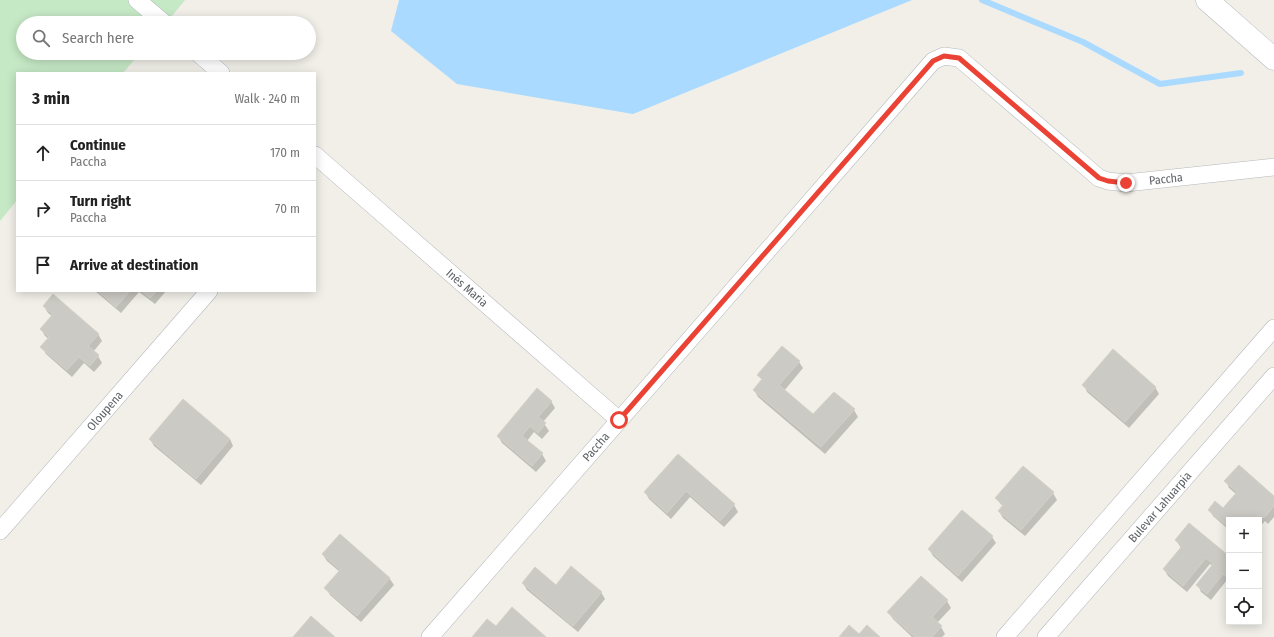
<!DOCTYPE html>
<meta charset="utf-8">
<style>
body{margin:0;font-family:"Fira Sans Condensed",sans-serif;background:#f6f6f6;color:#222}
.controls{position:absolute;right:12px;bottom:12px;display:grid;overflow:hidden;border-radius:0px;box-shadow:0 2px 10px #0003}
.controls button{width:36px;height:36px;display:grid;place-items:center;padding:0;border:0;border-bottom:1px solid #e0e0e0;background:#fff;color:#222;font:20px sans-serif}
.stop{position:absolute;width:12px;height:12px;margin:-9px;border:3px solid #ea4335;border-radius:50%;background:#fff}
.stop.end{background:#ea4335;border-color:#fff;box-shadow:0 1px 4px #0008}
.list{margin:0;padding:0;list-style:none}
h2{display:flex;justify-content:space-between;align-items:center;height:52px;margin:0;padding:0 16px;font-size:17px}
h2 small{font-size:13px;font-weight:400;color:#767676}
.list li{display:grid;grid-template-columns:26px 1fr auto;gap:12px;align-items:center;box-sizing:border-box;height:56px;padding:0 16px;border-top:1px solid #e0e0e0}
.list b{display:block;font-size:15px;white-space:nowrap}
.list p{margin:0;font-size:13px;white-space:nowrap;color:#767676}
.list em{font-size:13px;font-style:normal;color:#767676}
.icon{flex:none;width:22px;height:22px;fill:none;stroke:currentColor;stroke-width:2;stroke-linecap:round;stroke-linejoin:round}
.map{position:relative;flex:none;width:1274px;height:637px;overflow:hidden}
.search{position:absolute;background:#fff;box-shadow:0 2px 10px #0003;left:16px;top:16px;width:300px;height:44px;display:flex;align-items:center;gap:10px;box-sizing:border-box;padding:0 14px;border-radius:22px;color:#767676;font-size:15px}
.panel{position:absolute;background:#fff;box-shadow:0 2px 10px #0003;left:16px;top:72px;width:300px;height:220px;border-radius:0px}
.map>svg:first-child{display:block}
</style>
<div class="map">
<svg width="1274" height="637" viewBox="0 0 1274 637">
<rect width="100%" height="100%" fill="#f1efe8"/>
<path fill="#c5e8c5" d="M0,0H185L166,23H23V53H140L123,73H17V200L0,221Z"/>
<path fill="#aadaff" d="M399,0H912L633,114L457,84L391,31Z"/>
<g fill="#0003">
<path d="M95,291H166L155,304L139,292L121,313Z"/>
<path d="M44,306L98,334L102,341L93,352L98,356L102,363L94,372L84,363L72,377L46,354L42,347L49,339L45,336L41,329L52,316L48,313Z"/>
<path d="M799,362L803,368L784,391L813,416L854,410L858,417L825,454L758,397L754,390L762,381L759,375Z"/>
<path d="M1084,385L1155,387L1159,394L1129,428L1087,392Z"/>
<path d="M551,401L555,408L543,422L549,431L542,439L534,432L527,441L542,454L546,461L536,472L502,443L498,436Z"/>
<path d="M150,439H230L233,446L201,485L154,446Z"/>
<path d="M678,455L734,505L738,512L724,527L690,497L671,519L649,499L645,492Z"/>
<path d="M1226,481L1274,497V517L1268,524L1265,521L1259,528V520H1229V530L1213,516L1210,510H1223L1236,494L1229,488Z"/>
<path d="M1053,493L1057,500L1025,536L1003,518L999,511L1003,507L996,498Z"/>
<path d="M340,535L390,579L394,585L361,622L330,595L326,588L340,572L327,561L323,555Z"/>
<path d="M992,537L996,543L962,582L933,556L929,549Z"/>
<path d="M1176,540L1229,557V581L1227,580L1211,600L1201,592L1198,585L1213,566L1210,564L1187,592L1168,576L1164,569L1181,548Z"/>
<path d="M523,583L556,586L601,592L605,599L578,632L527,590Z"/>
<path d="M947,601L951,608L937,623L941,627L945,634L942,637H912L893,619L889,613Z"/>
</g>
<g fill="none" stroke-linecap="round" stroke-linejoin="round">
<path stroke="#aadaff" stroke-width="6" d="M982,0L1083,42L1160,84L1241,73"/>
</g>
<g fill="#cccac5" stroke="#d6d1c6">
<path d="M98,291H130L116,307Z"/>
<path d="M142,291H157L150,298Z"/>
<path d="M53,294L99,334L88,346L99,355L90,366L79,357L67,370L40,347L49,337L40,329L53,314L43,306Z"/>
<path d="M782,346L800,361L779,385L813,414L834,392L855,409L821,447L753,390L762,379L757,375Z"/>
<path d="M1113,349L1156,387L1125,422L1082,385Z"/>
<path d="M537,388L552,401L538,417L546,423L538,433L530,426L522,436L543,453L532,466L497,436Z"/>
<path d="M183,399L230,439L196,479L149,439Z"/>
<path d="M678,454L735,504L720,521L686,491L667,513L644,492Z"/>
<path d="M1239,465L1274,496V506L1264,518L1261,515L1257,520H1229V528L1208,510L1215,501L1223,508L1237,492L1224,481Z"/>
<path d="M1023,466L1054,492L1021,530L998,511L1003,505L995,498Z"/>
<path d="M962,510L993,536L958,576L928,549Z"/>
<path d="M1189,523L1229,556V574L1227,577L1223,574L1207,594L1196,585L1213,564L1206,558L1183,586L1163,569L1182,546L1175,540Z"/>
<path d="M340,534L390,578L357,616L324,588L340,570L322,554Z"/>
<path d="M571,566L602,592L573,626L522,583L535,567L556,585Z"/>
<path d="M921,576L948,600L932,617L942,626L932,637H915L887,612Z"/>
<path d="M512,607L546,637H472L487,619L496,626Z"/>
<path d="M311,616L335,637H293Z"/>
<path d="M849,625L859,634L867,625L880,637H839Z"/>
</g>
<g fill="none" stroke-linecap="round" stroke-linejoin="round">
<defs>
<g id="minor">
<path d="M137,0L164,23"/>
<path d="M198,53L221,73"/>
<path d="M315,155L619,420"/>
<path d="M0,531L209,291"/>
<path d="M430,637L933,61L944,56L959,58L1099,178L1108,181L1126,183L1274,167"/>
<path d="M1005,637L1274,328"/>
<path d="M1046,637L1274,376"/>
</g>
<path id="secondary" d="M1207,0L1274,59"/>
</defs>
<use href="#minor" stroke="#b5b8bc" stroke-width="18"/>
<use href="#secondary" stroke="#b6babf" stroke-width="23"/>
<use href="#minor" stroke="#fff" stroke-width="17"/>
<use href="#secondary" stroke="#fff" stroke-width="22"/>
</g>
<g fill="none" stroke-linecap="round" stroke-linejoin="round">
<path stroke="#ea4335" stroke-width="5" d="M619,420L933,61L944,56L959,58L1099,178L1108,181L1126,183"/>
</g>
<g text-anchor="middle" stroke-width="3" stroke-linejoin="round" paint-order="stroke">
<g font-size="12" fill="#5f6368" stroke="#fff">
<text transform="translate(1166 179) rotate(-6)" y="4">Paccha</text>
<text transform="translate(467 288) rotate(41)" y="4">Inés Maria</text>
<text transform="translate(105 411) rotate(-49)" y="4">Oloupena</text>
<text transform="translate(596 447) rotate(-49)" y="4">Paccha</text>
<text transform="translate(1160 507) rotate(-49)" y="4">Bulevar Lahuarpia</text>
</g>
</g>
</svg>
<div class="controls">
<button>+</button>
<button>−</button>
<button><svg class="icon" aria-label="locate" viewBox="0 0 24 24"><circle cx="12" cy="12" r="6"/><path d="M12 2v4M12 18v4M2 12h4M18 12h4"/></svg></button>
</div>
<div class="stop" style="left:619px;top:420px"></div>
<div class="stop end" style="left:1126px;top:183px"></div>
<div class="search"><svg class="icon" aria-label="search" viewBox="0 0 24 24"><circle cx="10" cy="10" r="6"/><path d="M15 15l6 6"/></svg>Search here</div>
<section class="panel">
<h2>3 min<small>Walk · 240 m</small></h2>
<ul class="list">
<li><svg class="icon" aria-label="ahead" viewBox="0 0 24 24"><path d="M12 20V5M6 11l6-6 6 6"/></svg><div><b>Continue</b><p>Paccha</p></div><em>170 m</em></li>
<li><svg class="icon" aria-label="right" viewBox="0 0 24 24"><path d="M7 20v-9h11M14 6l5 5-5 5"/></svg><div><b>Turn right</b><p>Paccha</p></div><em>70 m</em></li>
<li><svg class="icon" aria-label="arrive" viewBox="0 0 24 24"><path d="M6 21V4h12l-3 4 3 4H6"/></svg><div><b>Arrive at destination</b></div></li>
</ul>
</section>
</div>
